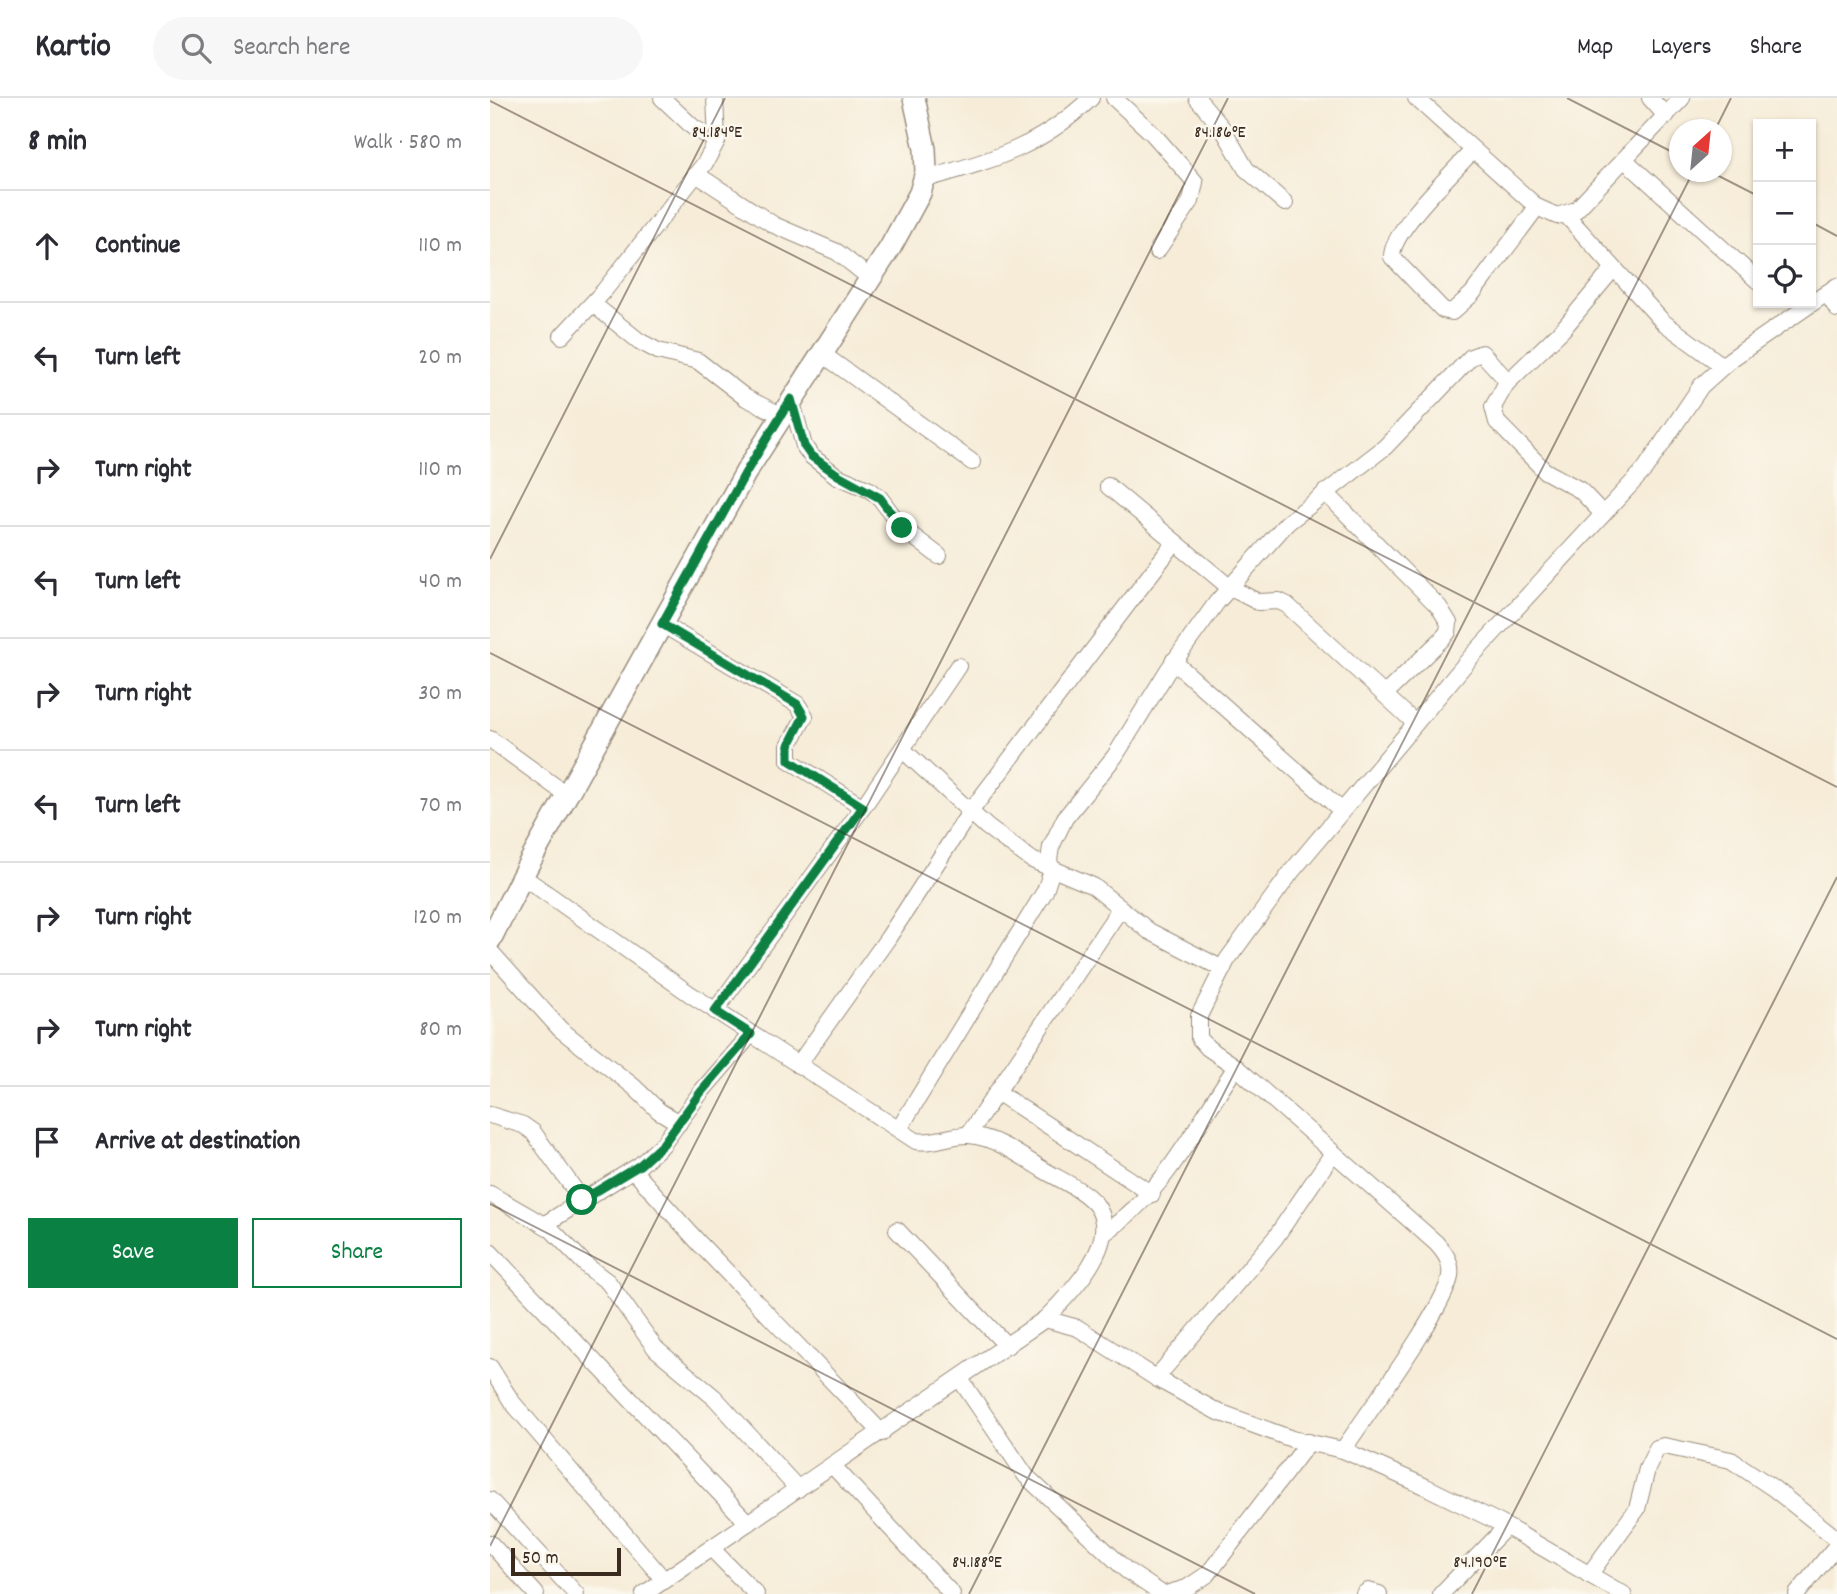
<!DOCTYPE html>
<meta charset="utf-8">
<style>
body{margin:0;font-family:Dekko,sans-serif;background:#f7f7f7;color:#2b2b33}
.controls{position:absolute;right:21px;top:21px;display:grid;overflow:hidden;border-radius:0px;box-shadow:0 2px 5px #0004}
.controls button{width:63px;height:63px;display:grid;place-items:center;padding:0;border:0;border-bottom:2px solid #e1e1e2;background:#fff;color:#2b2b33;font:35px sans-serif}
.compass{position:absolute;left:1179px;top:21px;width:63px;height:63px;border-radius:50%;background:#fff;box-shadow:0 2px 5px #0004;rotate:27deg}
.scale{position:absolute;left:21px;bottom:18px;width:110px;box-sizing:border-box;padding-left:7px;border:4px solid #3b2a1e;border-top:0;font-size:19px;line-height:24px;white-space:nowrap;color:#3b2a1e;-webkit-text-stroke:5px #fbf7ec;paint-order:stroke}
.stop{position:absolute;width:21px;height:21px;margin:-16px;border:5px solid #0b8043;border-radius:50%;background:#fff}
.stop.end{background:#0b8043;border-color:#fff;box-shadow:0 2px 7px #0008}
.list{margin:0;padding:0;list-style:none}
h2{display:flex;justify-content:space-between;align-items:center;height:91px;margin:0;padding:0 28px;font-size:30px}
h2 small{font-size:23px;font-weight:400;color:#7c7c81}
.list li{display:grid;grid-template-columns:46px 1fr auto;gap:21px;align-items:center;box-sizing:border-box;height:112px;padding:0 28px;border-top:2px solid #e1e1e2}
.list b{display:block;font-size:26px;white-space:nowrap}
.list em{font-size:23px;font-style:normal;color:#7c7c81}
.actions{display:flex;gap:14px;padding:21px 28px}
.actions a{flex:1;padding:16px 0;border:2px solid #0b8043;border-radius:0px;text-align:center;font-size:24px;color:#0b8043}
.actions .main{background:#0b8043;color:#fff}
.icon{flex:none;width:38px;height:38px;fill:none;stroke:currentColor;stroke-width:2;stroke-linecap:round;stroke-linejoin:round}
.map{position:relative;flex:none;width:1347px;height:1496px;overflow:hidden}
header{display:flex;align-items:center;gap:42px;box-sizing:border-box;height:98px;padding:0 35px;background:#fff;border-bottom:2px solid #e1e1e2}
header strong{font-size:33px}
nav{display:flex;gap:38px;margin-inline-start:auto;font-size:24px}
.search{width:490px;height:63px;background:#f7f7f7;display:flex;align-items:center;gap:18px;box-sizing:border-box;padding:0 24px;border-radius:38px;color:#7c7c81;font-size:26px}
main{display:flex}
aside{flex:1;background:#fff}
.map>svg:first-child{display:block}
</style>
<header>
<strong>Kartio</strong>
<div class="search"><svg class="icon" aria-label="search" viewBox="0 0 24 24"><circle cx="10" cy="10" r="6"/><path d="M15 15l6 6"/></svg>Search here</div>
<nav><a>Map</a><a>Layers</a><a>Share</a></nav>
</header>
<main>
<aside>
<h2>8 min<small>Walk · 580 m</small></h2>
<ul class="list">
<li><svg class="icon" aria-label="ahead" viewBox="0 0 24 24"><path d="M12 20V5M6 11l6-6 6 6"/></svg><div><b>Continue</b></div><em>110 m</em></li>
<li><svg class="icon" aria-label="left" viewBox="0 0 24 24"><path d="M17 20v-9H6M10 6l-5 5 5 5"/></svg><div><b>Turn left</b></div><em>20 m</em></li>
<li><svg class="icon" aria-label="right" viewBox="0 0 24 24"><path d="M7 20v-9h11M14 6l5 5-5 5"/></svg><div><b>Turn right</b></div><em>110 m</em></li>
<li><svg class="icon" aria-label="left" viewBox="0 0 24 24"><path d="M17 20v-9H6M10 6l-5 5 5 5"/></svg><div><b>Turn left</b></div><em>40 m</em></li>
<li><svg class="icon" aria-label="right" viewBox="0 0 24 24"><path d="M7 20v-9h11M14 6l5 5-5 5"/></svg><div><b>Turn right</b></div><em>30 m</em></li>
<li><svg class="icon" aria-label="left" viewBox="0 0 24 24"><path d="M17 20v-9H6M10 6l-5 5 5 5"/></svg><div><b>Turn left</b></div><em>70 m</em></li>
<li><svg class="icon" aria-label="right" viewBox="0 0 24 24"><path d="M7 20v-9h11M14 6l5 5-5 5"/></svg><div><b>Turn right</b></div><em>120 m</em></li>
<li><svg class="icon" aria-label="right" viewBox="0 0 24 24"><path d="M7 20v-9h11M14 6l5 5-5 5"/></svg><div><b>Turn right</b></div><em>80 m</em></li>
<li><svg class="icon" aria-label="arrive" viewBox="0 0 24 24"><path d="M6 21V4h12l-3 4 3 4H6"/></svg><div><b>Arrive at destination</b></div></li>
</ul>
<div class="actions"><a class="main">Save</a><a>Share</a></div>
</aside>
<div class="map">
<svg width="1347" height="1496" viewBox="0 0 1347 1496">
<rect width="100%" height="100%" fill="#fbf7ec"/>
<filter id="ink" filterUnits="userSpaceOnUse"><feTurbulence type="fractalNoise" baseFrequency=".0143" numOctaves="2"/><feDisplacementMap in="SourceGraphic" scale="14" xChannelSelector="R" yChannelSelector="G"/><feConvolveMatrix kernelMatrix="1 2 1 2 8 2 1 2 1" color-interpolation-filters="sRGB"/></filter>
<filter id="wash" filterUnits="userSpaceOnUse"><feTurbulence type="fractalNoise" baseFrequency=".00686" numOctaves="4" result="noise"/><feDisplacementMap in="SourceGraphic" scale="28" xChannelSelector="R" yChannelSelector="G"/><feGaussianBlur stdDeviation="1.57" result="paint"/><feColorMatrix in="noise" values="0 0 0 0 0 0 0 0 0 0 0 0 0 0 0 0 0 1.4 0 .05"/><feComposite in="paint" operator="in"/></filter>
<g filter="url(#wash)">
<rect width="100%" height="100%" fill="#f6ecd8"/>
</g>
<g filter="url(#ink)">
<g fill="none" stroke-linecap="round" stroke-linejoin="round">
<defs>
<g id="street">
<path d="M172,0L204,30L227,43"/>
<path d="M624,0L664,37L705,84L701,103L667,153"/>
<path d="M707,0L733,31L756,71L795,105"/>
<path d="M926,0L1047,109L1067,118L1086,112L1192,0"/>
<path d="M1160,0L1176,18"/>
<path d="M983,52C964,74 901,132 902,159L953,212L962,214L982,196L1047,109"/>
<path d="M1136,63L1268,183"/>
<path d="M206,76L284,127L347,154L380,180"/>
<path d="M433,82C501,62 548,51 601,0"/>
<path d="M1076,117L1173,224L1233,268"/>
<path d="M1337,195L1347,211"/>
<path d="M103,206L149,243L168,253L208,263L256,300L291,317"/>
<path d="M72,238L113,194L215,65L227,43L225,0"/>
<path d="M331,255L482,364"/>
<path d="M1016,286L1073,231L1123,171"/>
<path d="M301,301L314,348L321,358L347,378L380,392L390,400L412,430L449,458"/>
<path d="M618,388L739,489L768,504L789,503L797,507L924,624"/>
<path d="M835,394L949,509L959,525L958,534L951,542L895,596"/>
<path d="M172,526L307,606L315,618L299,647V662L373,709"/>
<path d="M683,563L851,712"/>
<path d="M0,641L77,697"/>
<path d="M413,652L497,729L542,762L603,788L659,833L733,871"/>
<path d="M32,778L200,896L426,1043C445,1046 461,1036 479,1037C505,1039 531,1058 552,1071C570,1082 593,1091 606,1107C633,1143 579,1197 555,1221"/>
<path d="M0,853L70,931L143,988L169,1013L189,1025"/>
<path d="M225,913L373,709L468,568"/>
<path d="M308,967L398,840L480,714L685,444"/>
<path d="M507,994L662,1096"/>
<path d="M0,1017L33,1027L43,1034L92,1102"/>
<path d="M409,1031L555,793L562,772L559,762L561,749L575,720L625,658L678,572L727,504L797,425L895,349L981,259L992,255L1014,279L1016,286L1003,309L1007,324L1055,373L1090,392L1113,416"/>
<path d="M478,1037L630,811"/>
<path d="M143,1072L209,1145L392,1335"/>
<path d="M0,1096L61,1131L98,1169L118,1184L166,1251L225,1300L308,1391"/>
<path d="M55,1126L150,1067L173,1046L211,994L261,936"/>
<path d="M407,1132L517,1248"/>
<path d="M613,1136C677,1093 703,1031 746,969"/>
<path d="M0,1154L258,1425"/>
<path d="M0,1269L22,1304L174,1482"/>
<path d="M666,1280L785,1140L843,1055"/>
<path d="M470,1281L536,1378L636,1472L672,1496"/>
<path d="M853,1352C874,1320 957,1207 960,1178C962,1164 955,1155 946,1145L746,969L718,950L709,940V918L737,862L802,773L981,559L1155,371L1211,288L1241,261L1347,188"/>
<path d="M343,1368L462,1496"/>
<path d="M0,1402L86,1496"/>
<path d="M0,1445L46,1496"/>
<path d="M221,1450L266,1496"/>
<path d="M1099,1477L1147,1411L1157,1371L1167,1350L1174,1348L1241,1362L1283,1390L1347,1441"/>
<path d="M154,1496L555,1221L588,1230L666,1280L726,1313L802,1341L853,1352L934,1388L1010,1425L1133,1496"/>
<path d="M676,1496L697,1490L718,1476L819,1344"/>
<path d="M874,1496L878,1493L889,1496"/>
<path d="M951,1496L1016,1429"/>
<path d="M1307,1496L1347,1447"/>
</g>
<path id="secondary" d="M0,842L37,769L256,374L400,150L430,95L436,74L435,51L424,0"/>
</defs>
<use href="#street" stroke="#988b7b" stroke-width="18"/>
<use href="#secondary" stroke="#988b7b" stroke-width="24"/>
<use href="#street" stroke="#fff" stroke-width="16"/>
<use href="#secondary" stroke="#fff" stroke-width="21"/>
</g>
</g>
<g fill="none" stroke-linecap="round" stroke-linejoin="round" filter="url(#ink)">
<path stroke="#0b8043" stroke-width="9" d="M92,1102L150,1067L173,1046L211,994L261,936L225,913L373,709L299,662V647L314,618L307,606L172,526L256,374L301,301L314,348L321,358L348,377L390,400L412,430"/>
</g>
<path fill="none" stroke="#3b2a1e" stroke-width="2" stroke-opacity="0.45" d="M1077,0L1190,58M0,3L1347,689M1225,32L1241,0M1221,74L1268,98M1321,124L1347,138M0,461L235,0M0,555L1347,1241M0,1106L765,1496M0,1448L738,0M479,1496L1203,74M982,1496L1347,779"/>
<g font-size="18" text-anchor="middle" fill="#3b2a1e" stroke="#fbf7ec" stroke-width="5" stroke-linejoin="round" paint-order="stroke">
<text x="227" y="39">84.184°E</text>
<text x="730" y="39">84.186°E</text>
<text x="487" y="1469">84.188°E</text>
<text x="990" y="1469">84.190°E</text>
</g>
</svg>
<div class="controls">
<button>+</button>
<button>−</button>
<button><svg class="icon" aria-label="locate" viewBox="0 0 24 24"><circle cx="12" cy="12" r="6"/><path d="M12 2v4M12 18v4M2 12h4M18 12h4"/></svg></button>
</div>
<svg class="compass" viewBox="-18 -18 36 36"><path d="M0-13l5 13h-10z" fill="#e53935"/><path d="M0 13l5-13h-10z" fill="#7c7c81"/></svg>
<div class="scale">50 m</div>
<div class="stop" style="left:92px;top:1102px"></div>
<div class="stop end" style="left:412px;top:430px"></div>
</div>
</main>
